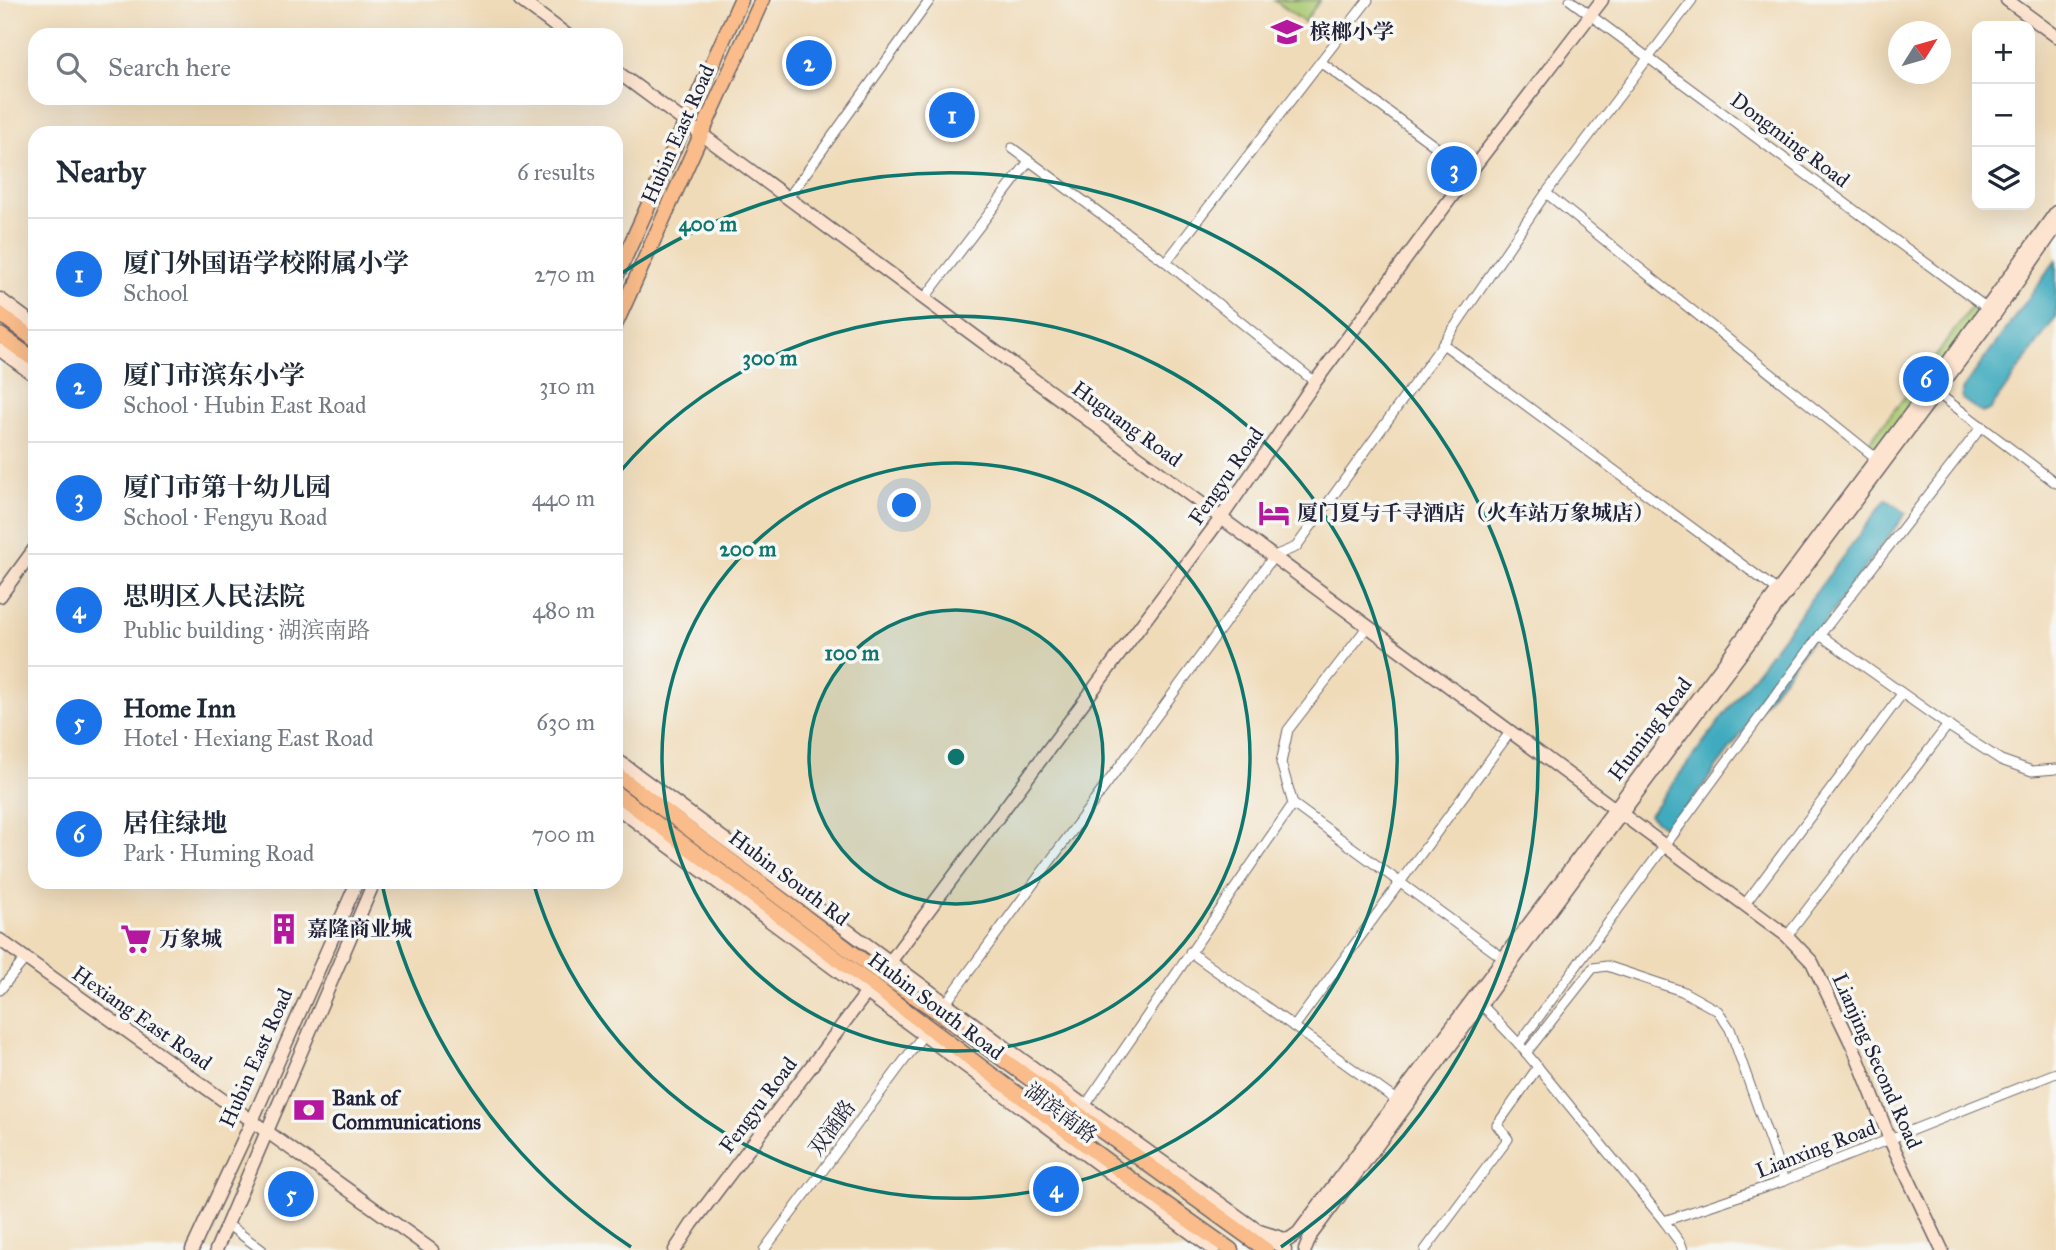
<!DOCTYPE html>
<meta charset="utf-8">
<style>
body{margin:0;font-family:"IM FELL Great Primer","Noto Serif SC",serif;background:#f6f6f7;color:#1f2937}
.controls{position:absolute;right:21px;top:21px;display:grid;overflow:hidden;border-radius:14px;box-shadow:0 7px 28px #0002}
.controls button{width:63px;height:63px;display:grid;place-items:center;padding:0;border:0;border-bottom:2px solid #e0e1e3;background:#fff;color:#1f2937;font:35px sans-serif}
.compass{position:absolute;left:1888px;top:21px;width:63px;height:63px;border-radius:50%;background:#fff;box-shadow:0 7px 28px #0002;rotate:53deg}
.you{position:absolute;left:905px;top:506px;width:24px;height:24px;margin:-18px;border:5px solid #fff;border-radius:50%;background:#1a73e8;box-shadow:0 0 0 10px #1a73e833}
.badge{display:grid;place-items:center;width:46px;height:46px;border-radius:50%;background:#1a73e8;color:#fff;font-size:23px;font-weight:700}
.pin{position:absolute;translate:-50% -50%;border:4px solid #fff;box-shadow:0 2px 7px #0006}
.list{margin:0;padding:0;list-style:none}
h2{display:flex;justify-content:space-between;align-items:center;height:91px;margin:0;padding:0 28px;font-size:30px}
h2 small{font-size:23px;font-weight:400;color:#747a83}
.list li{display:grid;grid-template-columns:46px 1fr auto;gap:21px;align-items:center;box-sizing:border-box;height:112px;padding:0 28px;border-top:2px solid #e0e1e3}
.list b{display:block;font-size:26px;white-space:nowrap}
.list p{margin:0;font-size:23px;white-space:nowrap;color:#747a83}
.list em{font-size:23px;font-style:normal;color:#747a83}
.icon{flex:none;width:38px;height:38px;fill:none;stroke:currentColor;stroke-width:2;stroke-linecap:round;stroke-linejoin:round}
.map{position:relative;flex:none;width:2056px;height:1250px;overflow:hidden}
.search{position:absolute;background:#fff;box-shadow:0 7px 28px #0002;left:28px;top:28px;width:595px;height:77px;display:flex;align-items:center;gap:18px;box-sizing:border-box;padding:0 24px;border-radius:21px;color:#747a83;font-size:26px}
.panel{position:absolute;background:#fff;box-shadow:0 7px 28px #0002;left:28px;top:126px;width:595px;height:763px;border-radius:21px}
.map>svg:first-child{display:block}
</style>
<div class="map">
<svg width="2056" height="1250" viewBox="0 0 2056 1250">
<rect width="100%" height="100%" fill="#f6f6f2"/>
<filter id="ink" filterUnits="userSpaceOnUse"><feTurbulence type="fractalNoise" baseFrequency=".0143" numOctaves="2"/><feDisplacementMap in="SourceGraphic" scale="14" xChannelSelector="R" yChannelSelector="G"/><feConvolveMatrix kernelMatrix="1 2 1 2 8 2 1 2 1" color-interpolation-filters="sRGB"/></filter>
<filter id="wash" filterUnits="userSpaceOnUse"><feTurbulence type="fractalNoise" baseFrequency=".00686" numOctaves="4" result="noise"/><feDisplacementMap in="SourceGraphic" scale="28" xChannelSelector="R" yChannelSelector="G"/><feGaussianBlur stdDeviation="1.57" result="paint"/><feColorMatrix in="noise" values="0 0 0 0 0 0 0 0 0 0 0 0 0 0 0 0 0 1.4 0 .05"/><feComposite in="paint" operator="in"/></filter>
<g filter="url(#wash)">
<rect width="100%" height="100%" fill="#f0dbb9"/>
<g fill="#abca72" stroke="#667656" stroke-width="2">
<path d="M1274,0H1320L1304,22Z"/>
<path d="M1973,304L1983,312L1877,454L1866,446L1929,366Z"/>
</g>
<g fill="#3fabbe" stroke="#30667c" stroke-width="2">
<path d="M2056,260V317L1990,410L1982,413L1962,399V390Z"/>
<path d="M1886,499L1906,513L1669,831L1649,815Z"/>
</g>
</g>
<g filter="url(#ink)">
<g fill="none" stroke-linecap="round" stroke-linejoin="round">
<defs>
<g id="street">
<path d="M1570,0L1991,311"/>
<path d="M1321,62L1470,172"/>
<path d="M1012,148L1166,262L1315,382"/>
<path d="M1546,193L1876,458"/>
<path d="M788,198L930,0"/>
<path d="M1166,262L1368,0"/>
<path d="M924,299L1029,161"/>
<path d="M1443,344L1778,591"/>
<path d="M1932,389L2056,483"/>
<path d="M1820,635L1953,729L2001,760L2032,771L2056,769"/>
<path d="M1293,804L1503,958"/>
<path d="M1745,904L1902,694"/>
<path d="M1787,936L1948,725"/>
<path d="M1190,952L1396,1100"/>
<path d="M0,990L25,959"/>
<path d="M1481,1004L1519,1044L1664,1221L1681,1244L1683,1250"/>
<path d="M943,1007L1274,556L1296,547L1443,344L1546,193L1692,0"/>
<path d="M1294,1027L1511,731"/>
<path d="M1519,1044L1820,635L1982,426"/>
<path d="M1526,1053L1593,968L1607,966L1682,991L1718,1011L1730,1029L1784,1181"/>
<path d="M1085,1106L1293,804L1281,763L1288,730L1368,626"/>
<path d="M1664,1221L1784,1181L2056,1073"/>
<path d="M227,1224L262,1250"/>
<path d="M764,1250L926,1031"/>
<path d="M1425,1250L1508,1139L1497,1125L1538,1067"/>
</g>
<g id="secondary">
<path d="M520,0L567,35"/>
<path d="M2007,0L2056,36"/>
<path d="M616,71L1787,936L1812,962L1854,1049L1890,1140L1942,1250"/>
<path d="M0,299L35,325"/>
<path d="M0,350L35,376"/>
<path d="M0,596L35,548"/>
<path d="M616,759L1085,1106L1285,1250"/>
<path d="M616,807L1214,1250"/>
<path d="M0,940L432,1250"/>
<path d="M881,974L1221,518L1315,382L1470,172L1602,0"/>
<path d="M1259,1231L1288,1240L1298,1233L1930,387L2056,212"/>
<path d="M192,1250L252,1121L357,882"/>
<path d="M216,1250L374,882"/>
<path d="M675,1250L692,1224L871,987"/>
<path d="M1305,1250L1311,1235L1622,813L1995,314L2056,227"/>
</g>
<g id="primary">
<path d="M616,277L741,0"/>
<path d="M0,314L35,340"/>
<path d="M616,323L762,0"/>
<path d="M0,335L35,360"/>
<path d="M616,774L881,974L939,1013L1266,1250"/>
<path d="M616,793L1139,1185L1231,1250"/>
</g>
</defs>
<use href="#street" stroke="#6a6367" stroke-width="11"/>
<use href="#secondary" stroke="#6a6367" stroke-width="15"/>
<use href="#primary" stroke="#6a6367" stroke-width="17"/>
<use href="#street" stroke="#fff" stroke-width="9"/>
<use href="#secondary" stroke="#fde4d0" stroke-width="12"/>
<use href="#primary" stroke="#f9bc8a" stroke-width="14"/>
</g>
</g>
<circle cx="956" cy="757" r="147" fill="#0f766e" fill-opacity=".12"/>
<g fill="none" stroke="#0f766e" stroke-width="3.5">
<circle cx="956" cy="757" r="147"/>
<circle cx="956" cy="757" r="294"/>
<path d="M618 474A441 441 0 1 1 533 882"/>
<path d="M631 1247A588 588 0 0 1 382 884M619 275A588 588 0 1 1 1281 1247"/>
</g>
<defs>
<symbol id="school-bare" viewBox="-9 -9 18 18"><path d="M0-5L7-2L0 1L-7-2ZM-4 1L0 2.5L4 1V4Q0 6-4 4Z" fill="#b5179e" stroke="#f6f6f2" stroke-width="2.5" paint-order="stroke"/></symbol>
<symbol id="hotel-bare" viewBox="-9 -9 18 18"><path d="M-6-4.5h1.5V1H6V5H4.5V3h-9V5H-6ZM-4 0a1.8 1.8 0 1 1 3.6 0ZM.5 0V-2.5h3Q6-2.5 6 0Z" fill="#b5179e" stroke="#f6f6f2" stroke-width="2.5" paint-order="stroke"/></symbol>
<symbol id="building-bare" viewBox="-9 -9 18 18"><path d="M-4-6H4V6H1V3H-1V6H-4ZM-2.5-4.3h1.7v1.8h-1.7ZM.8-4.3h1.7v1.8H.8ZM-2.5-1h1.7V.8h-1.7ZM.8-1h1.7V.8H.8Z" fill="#b5179e" stroke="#f6f6f2" stroke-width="2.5" paint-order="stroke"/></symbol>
<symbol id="supermarket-bare" viewBox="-9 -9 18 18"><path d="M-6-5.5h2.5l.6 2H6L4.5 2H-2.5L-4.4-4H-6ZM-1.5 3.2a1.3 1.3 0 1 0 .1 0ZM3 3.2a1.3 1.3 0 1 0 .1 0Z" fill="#b5179e" stroke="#f6f6f2" stroke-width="2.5" paint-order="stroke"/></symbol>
<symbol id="bank-bare" viewBox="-9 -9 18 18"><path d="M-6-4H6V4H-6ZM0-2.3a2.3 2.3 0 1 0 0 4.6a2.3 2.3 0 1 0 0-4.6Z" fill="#b5179e" stroke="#f6f6f2" stroke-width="2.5" paint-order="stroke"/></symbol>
</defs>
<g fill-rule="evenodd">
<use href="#school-bare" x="1265" y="10" width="44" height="44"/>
<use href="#hotel-bare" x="1252" y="491" width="44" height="44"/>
<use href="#building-bare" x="262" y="907" width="44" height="44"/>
<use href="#supermarket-bare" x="114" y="917" width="44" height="44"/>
<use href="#bank-bare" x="287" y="1088" width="44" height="44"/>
</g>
<g text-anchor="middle" stroke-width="7" stroke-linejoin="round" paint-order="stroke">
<g font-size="21" font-weight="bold" fill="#22223b" stroke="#f6f6f2" text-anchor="start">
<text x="1310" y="39">槟榔小学</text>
<text x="1297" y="520">厦门夏与千寻酒店（火车站万象城店）</text>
<text x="307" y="936">嘉隆商业城</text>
<text x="159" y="946">万象城</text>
<text x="332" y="1105">Bank of<tspan x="332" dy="24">Communications</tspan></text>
</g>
<g font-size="21" fill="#22223b" stroke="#f6f6f2">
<text transform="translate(678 134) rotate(-66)" y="7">Hubin East Road</text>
<text transform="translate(1790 140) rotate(37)" y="7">Dongming Road</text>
<text transform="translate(1127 424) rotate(36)" y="7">Huguang Road</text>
<text transform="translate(1226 476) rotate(-55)" y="7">Fengyu Road</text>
<text transform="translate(1650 729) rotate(-53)" y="7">Huming Road</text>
<text transform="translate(789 878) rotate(37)" y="7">Hubin South Rd</text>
<text transform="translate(936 1006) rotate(37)" y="7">Hubin South Road</text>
<text transform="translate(142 1018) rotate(35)" y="7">Hexiang East Road</text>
<text transform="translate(256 1058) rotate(-66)" y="7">Hubin East Road</text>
<text transform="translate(1877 1061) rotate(66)" y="7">Lianjing Second Road</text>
<text transform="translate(758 1105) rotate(-53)" y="7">Fengyu Road</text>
<text transform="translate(1061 1113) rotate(37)" y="7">湖滨南路</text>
<text transform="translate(832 1128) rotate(-54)" y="7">双涵路</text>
<text transform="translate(1816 1149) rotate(-21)" y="7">Lianxing Road</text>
</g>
</g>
<circle cx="956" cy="757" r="10" fill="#0f766e" stroke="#f6f6f2" stroke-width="3.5"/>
<g font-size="21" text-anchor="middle" font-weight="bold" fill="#0f766e" stroke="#f6f6f2" stroke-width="7" stroke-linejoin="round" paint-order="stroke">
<text x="708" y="231">400 m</text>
<text x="770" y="365">300 m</text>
<text x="748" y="556">200 m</text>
<text x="852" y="660">100 m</text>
</g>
</svg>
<div class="controls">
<button>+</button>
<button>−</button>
<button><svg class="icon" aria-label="layers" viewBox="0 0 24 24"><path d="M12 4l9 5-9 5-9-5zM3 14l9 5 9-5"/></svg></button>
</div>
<svg class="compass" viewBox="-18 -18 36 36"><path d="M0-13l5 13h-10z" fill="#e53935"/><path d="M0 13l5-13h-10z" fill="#747a83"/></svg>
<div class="you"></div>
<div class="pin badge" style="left:952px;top:115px">1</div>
<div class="pin badge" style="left:809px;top:63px">2</div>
<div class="pin badge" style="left:1454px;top:169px">3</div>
<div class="pin badge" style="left:1056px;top:1189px">4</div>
<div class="pin badge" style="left:291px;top:1194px">5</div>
<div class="pin badge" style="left:1926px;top:379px">6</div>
<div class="search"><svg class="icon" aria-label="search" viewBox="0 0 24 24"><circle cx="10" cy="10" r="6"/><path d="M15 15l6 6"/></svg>Search here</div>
<section class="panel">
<h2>Nearby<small>6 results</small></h2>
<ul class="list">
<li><span class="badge">1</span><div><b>厦门外国语学校附属小学</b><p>School</p></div><em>270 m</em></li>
<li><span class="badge">2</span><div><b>厦门市滨东小学</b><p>School · Hubin East Road</p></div><em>310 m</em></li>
<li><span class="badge">3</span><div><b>厦门市第十幼儿园</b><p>School · Fengyu Road</p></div><em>440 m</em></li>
<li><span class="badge">4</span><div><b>思明区人民法院</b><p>Public building · 湖滨南路</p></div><em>480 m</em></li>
<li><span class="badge">5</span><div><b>Home Inn</b><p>Hotel · Hexiang East Road</p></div><em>630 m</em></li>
<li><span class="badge">6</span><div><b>居住绿地</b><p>Park · Huming Road</p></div><em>700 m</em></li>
</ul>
</section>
</div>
